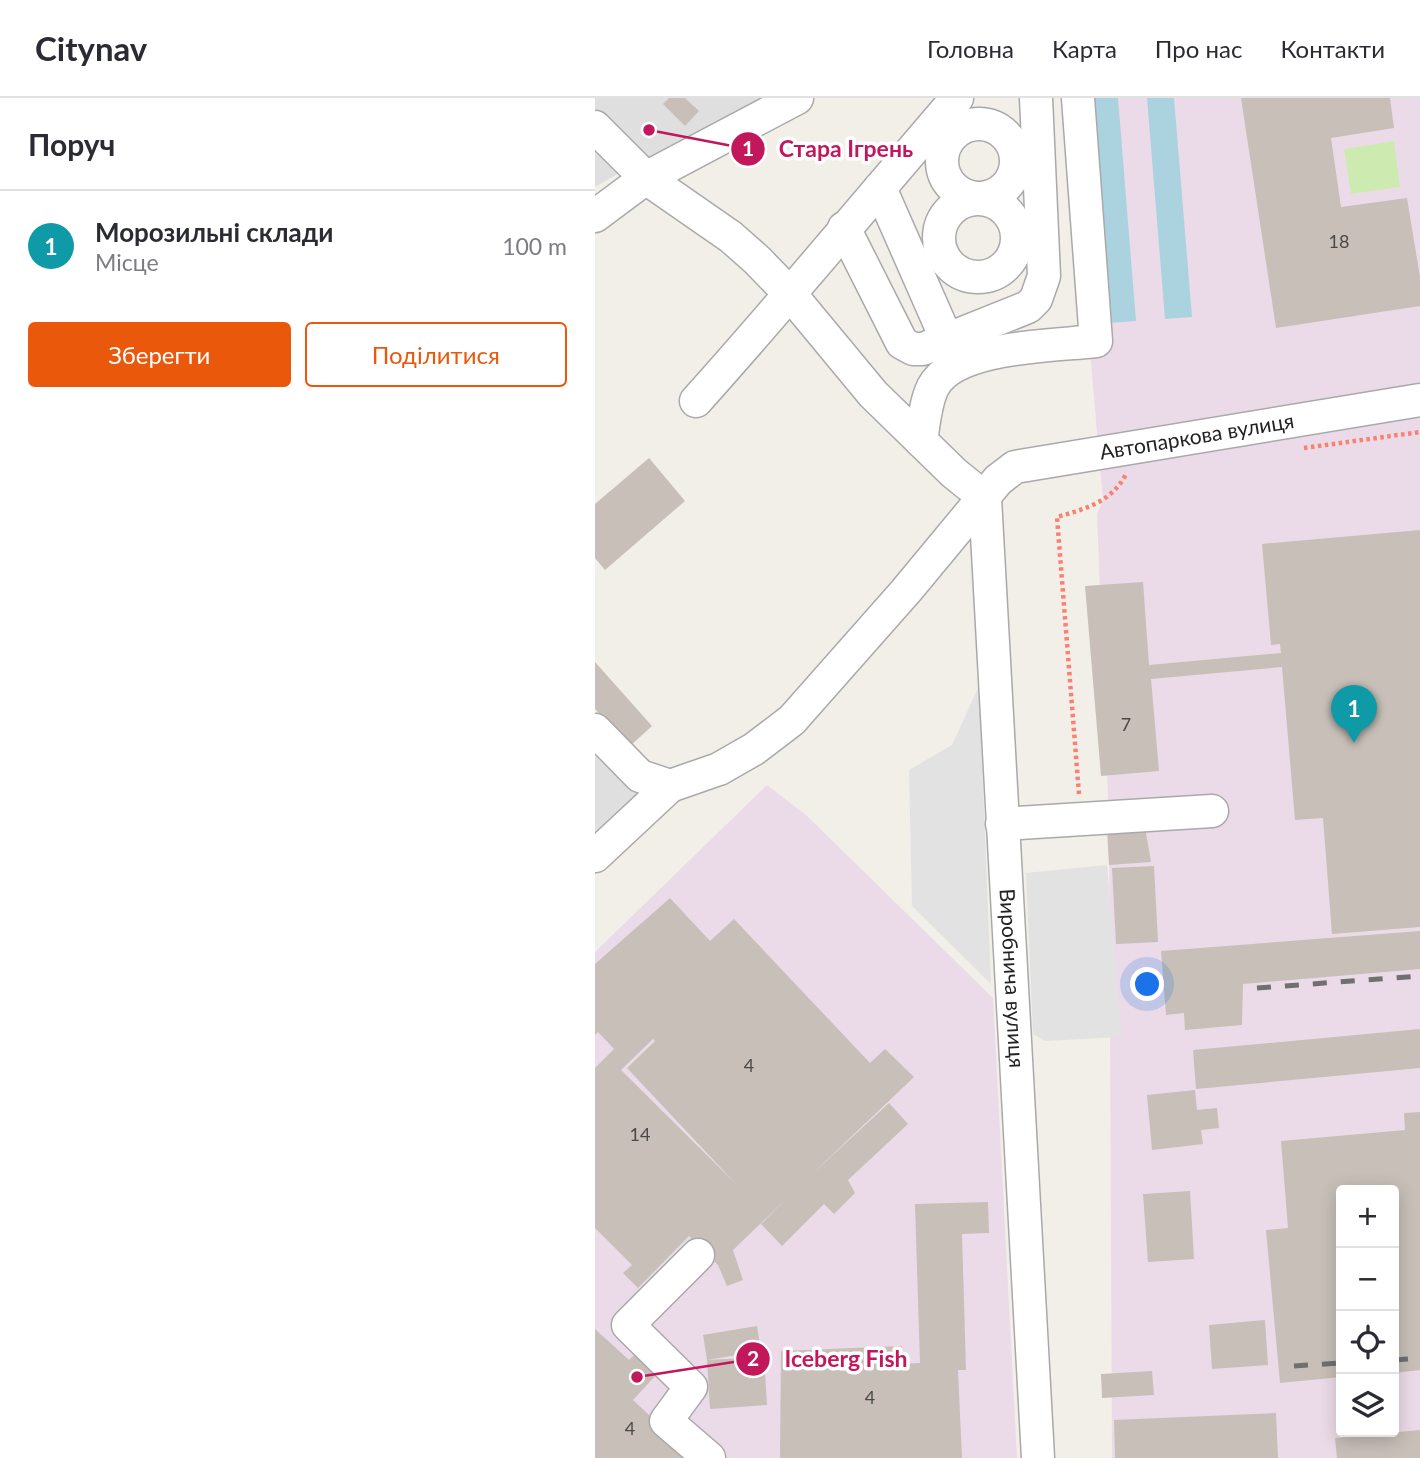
<!DOCTYPE html>
<html lang="uk">
<meta charset="utf-8">
<style>
body{margin:0;font-family:Lato,sans-serif;background:#f7f7f7;color:#2b2b33}
.controls{position:absolute;right:21px;bottom:21px;display:grid;overflow:hidden;border-radius:7px;box-shadow:0 4px 18px #0003}
.controls button{width:63px;height:63px;display:grid;place-items:center;padding:0;border:0;border-bottom:2px solid #e1e1e2;background:#fff;color:#2b2b33;font:35px sans-serif}
.you{position:absolute;left:553px;top:887px;width:24px;height:24px;margin:-18px;border:5px solid #fff;border-radius:50%;background:#1a73e8;box-shadow:0 0 0 10px #1a73e833}
.badge{display:grid;place-items:center;width:46px;height:46px;border-radius:50%;background:#ea580c;color:#fff;font-size:23px;font-weight:700}
.pin{position:absolute;translate:-50% -58px;filter:drop-shadow(0 2px 4px #0008)}
.pin::after{content:'';position:absolute;top:37px;width:24px;height:21px;background:inherit;clip-path:polygon(0 0,100% 0,50% 100%)}
.list{margin:0;padding:0;list-style:none}
h2{display:flex;justify-content:space-between;align-items:center;height:91px;margin:0;padding:0 28px;font-size:30px}
h2 small{font-size:23px;font-weight:400;color:#7c7c81}
.list li{display:grid;grid-template-columns:46px 1fr auto;gap:21px;align-items:center;box-sizing:border-box;height:112px;padding:0 28px;border-top:2px solid #e1e1e2}
.list b{display:block;font-size:26px;white-space:nowrap}
.list p{margin:0;font-size:23px;white-space:nowrap;color:#7c7c81}
.list em{font-size:23px;font-style:normal;color:#7c7c81}
.actions{display:flex;gap:14px;padding:21px 28px}
.actions a{flex:1;padding:16px 0;border:2px solid #ea580c;border-radius:7px;text-align:center;font-size:24px;color:#ea580c}
.actions .main{background:#ea580c;color:#fff}
.icon{flex:none;width:38px;height:38px;fill:none;stroke:currentColor;stroke-width:2;stroke-linecap:round;stroke-linejoin:round}
.map{position:relative;flex:none;width:825px;height:1360px;overflow:hidden}
header{display:flex;align-items:center;gap:42px;box-sizing:border-box;height:98px;padding:0 35px;background:#fff;border-bottom:2px solid #e1e1e2}
header strong{font-size:33px}
nav{display:flex;gap:38px;margin-inline-start:auto;font-size:24px}
main{display:flex}
aside{flex:1;background:#fff}
.map>svg:first-child{display:block}
</style>
<header>
<strong>Citynav</strong>
<nav><a>Головна</a><a>Карта</a><a>Про нас</a><a>Контакти</a></nav>
</header>
<main>
<aside>
<h2>Поруч<small></small></h2>
<ul class="list">
<li><span class="badge" style="background:#0f9aa8">1</span><div><b>Морозильні склади</b><p>Місце</p></div><em>100 m</em></li>
</ul>
<div class="actions"><a class="main">Зберегти</a><a>Поділитися</a></div>
</aside>
<div class="map">
<svg width="825" height="1360" viewBox="0 0 825 1360">
<rect width="100%" height="100%" fill="#f2efe9"/>
<g fill="#e0dfdf">
<path d="M0,0H173L43,64L0,89Z"/>
<path d="M0,639L46,691L0,740Z"/>
</g>
<g fill="#ebdbe8" fill-rule="evenodd">
<path d="M473,0H825V1360H517L514,723L502,416L508,403ZM746,1092H799V1334H746Z"/>
<path d="M172,687L211,717L398,900L422,1360H0V854Z"/>
</g>
<path fill="#cdebb0" d="M799,43L805,89L756,96L749,51Z"/>
<g fill="#e2e2e2">
<path d="M384,588L396,886L317,808L314,672L357,647Z"/>
<path d="M512,767L527,939L450,943L438,936L431,775Z"/>
</g>
<g fill="#aad3df">
<path d="M496,0H523L541,223L515,225Z"/>
<path d="M552,0H579L597,219L570,221Z"/>
</g>
<g fill="#c7bfb8" fill-rule="evenodd">
<path d="M74,0H90L104,13L90,28L68,6Z"/>
<path d="M646,0H795L799,30L736,40L746,109L812,100L825,179V208L681,230Z"/>
<path d="M54,360L90,403L10,472L0,460V406Z"/>
<path d="M825,432V829L737,836L728,720L700,722L687,569L556,581L564,673L506,678L490,488L548,484L554,567L686,555L685,546L676,547L667,446Z"/>
<path d="M0,564L57,628L34,649L0,611Z"/>
<path d="M550,729L556,764L514,767L512,731Z"/>
<path d="M559,768L563,844L521,846L517,770Z"/>
<path d="M75,800L115,843L139,821L275,965L290,951L319,979L214,1079L294,1005L313,1026L253,1082L260,1095L239,1116L229,1106L187,1148L166,1126L192,1100L138,1152L148,1182L132,1188L123,1167L94,1138L43,1190L28,1175L37,1167L0,1130V970L19,951L3,934L0,937V866ZM58,941L60,943L32,970L141,1086L26,972Z"/>
<path d="M825,833V871L648,886L647,927L590,932L589,915L571,917L566,853Z"/>
<path d="M825,931V970L601,991L598,952Z"/>
<path d="M600,992L602,1012L622,1010L624,1030L606,1032L608,1046L557,1052L552,997Z"/>
<path d="M825,1014V1272L799,1275V1092H746V1279L685,1285L671,1132L693,1130L686,1043L810,1032L809,1015Z"/>
<path d="M595,1093L599,1161L553,1164L548,1096Z"/>
<path d="M393,1104L394,1135L367,1136L371,1272H363L367,1360H185L186,1253L307,1248L306,1266L325,1265L320,1106Z"/>
<path d="M670,1222L673,1267L617,1271L614,1227Z"/>
<path d="M162,1228L166,1253L112,1262L108,1237Z"/>
<path d="M0,1231L34,1262L40,1256L62,1276L38,1302L100,1360H0Z"/>
<path d="M169,1259L172,1307L115,1311L112,1262Z"/>
<path d="M557,1273L559,1297L507,1300L506,1276Z"/>
<path d="M681,1315L683,1360H520L519,1322Z"/>
<path d="M825,1332V1360H742L740,1340Z"/>
</g>
<g fill="none" stroke-linecap="round" stroke-linejoin="round">
<defs>
<g id="minor">
<circle cx="384" cy="63" r="37"/>
<path d="M0,29L51,80L136,139L162,162L196,197L278,296L359,375L390,400"/>
<path d="M285,90L351,240"/>
<circle cx="383" cy="140" r="39"/>
<path d="M0,118L51,80L202,0"/>
<path d="M249,130L307,245L318,251H328L433,209L441,201L449,178L441,0"/>
<path d="M101,303C190,204 275,101 362,0"/>
<path d="M326,343C329,326 330,305 338,289C360,247 459,248 501,243L483,0"/>
<path id="s1" d="M390,400L443,1360"/>
<path id="s2" d="M0,632L45,678L75,688L124,671L159,651L197,622L311,493L403,382L420,369L825,302"/>
<path d="M407,726L617,713"/>
<path d="M0,758L75,688"/>
<path d="M103,1157L33,1227L96,1289L71,1323L114,1360"/>
</g>
</defs>
<use href="#minor" stroke="#a9a9a9" stroke-width="35"/>
<g stroke="#fa8072" stroke-width="4.5" stroke-dasharray="3.5 3.5" stroke-linecap="butt">
<path d="M709,350L825,334"/>
<path d="M484,696L462,419C490,411 517,404 531,376"/>
</g>
<use href="#minor" stroke="#fff" stroke-width="32"/>
<g stroke="#707070" stroke-width="5" stroke-dasharray="14 14" stroke-linecap="butt">
<path d="M662,890L825,878"/>
<path d="M799,1262L825,1260"/>
<path d="M699,1268L746,1265"/>
</g>
</g>
<g text-anchor="middle" stroke-width="7" stroke-linejoin="round" paint-order="stroke">
<g font-size="18" fill="#4b4948">
<text x="744" y="150">18</text>
<text x="531" y="633">7</text>
<text x="154" y="974">4</text>
<text x="45" y="1043">14</text>
<text x="275" y="1306">4</text>
<text x="35" y="1337">4</text>
</g>
<g font-size="21" fill="#222" stroke="#fff">
<text dy="7" stroke="none"><textPath href="#s2" startOffset="758">Автопаркова вулиця</textPath></text>
<text dy="7" stroke="none"><textPath href="#s1" startOffset="481">Виробнича вулиця</textPath></text>
</g>
</g>
<path fill="none" stroke="#c2185b" stroke-width="2.5" d="M54 32L153 51M42 1279L158 1261"/>
<g fill="#c2185b" stroke="#fff" stroke-width="2.5">
<circle cx="54" cy="32" r="7"/>
<circle cx="42" cy="1279" r="7"/>
<circle cx="153" cy="51" r="18"/>
<circle cx="158" cy="1261" r="18"/>
</g>
<g font-size="21" text-anchor="middle" font-weight="bold" fill="#fff">
<text x="153" y="58">1</text>
<text x="158" y="1268">2</text>
</g>
<g font-size="23" text-anchor="middle" font-weight="bold" fill="#c2185b" stroke="#fff" stroke-width="7" stroke-linejoin="round" paint-order="stroke">
<text x="251" y="59">Стара Ігрень</text>
<text x="251" y="1269">Iceberg Fish</text>
</g>
</svg>
<div class="controls">
<button>+</button>
<button>−</button>
<button><svg class="icon" aria-label="locate" viewBox="0 0 24 24"><circle cx="12" cy="12" r="6"/><path d="M12 2v4M12 18v4M2 12h4M18 12h4"/></svg></button>
<button><svg class="icon" aria-label="layers" viewBox="0 0 24 24"><path d="M12 4l9 5-9 5-9-5zM3 14l9 5 9-5"/></svg></button>
</div>
<div class="you"></div>
<div class="pin badge" style="left:759px;top:645px;background:#0f9aa8">1</div>
</div>
</main>
